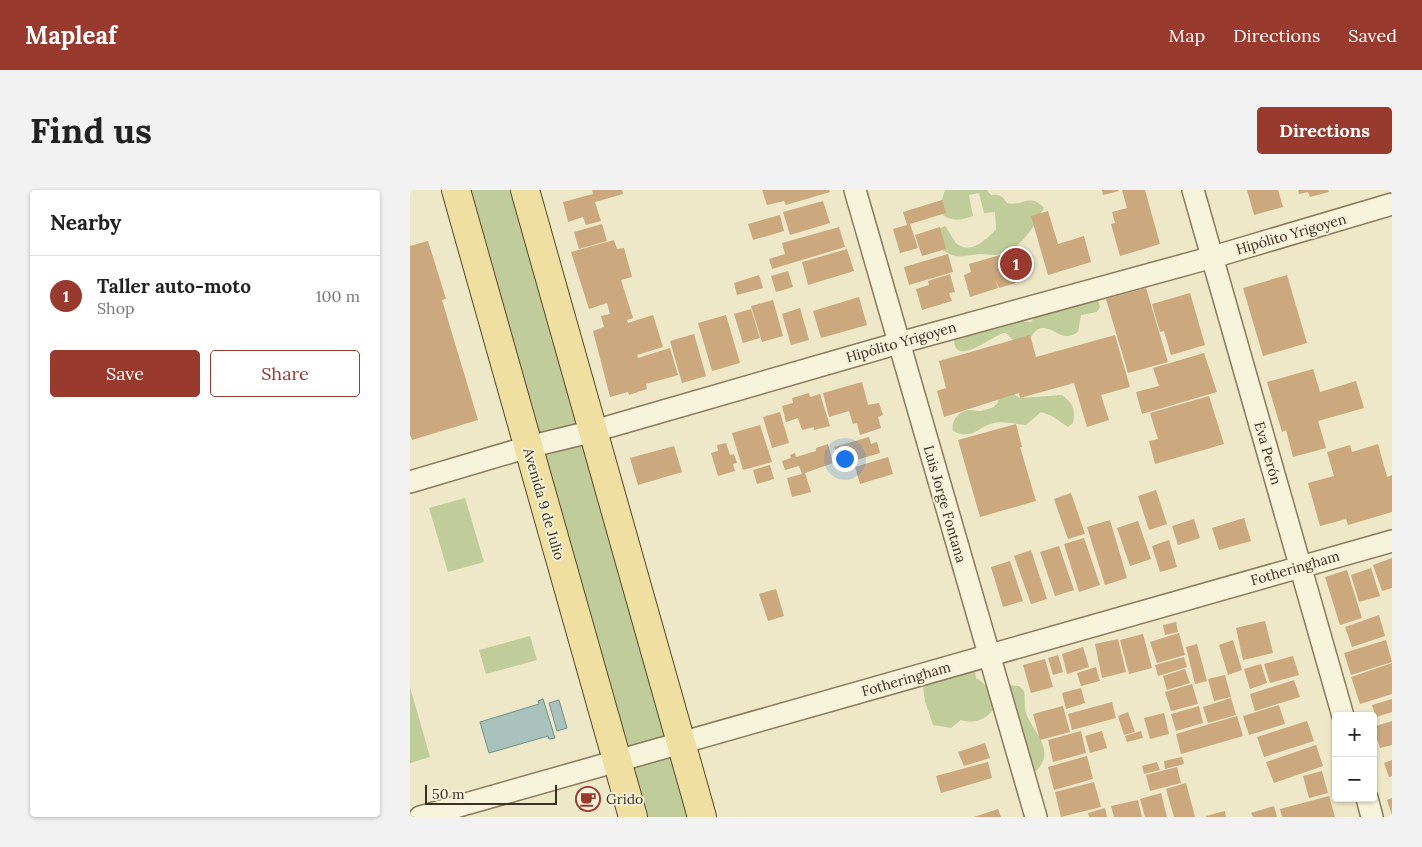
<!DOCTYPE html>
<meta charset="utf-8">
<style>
body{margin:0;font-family:Lora,serif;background:#f2f2f2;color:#222}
.controls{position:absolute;right:15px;bottom:15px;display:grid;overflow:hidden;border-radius:5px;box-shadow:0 1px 4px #0004}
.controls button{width:45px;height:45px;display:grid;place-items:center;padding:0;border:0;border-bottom:1px solid #e0e0e0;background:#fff;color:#222;font:25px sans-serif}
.scale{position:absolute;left:15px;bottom:12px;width:132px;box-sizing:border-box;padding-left:5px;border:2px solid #3a3020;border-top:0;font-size:14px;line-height:18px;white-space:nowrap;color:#3a3020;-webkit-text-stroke:4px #f5f0d7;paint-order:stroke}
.you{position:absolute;left:434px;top:268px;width:18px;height:18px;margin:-12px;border:4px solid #fff;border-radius:50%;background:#1a73e8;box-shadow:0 0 0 8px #1a73e833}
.badge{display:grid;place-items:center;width:32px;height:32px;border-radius:50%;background:#983a2e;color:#fff;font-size:16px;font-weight:700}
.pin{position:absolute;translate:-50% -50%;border:2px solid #fff;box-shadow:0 1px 5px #0006}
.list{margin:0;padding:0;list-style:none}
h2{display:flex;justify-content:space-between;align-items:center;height:65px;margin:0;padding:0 20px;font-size:21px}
h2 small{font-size:16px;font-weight:400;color:#767676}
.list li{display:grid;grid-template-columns:32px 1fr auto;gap:15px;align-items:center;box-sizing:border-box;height:80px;padding:0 20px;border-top:1px solid #e0e0e0}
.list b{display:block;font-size:19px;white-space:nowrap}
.list p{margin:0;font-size:16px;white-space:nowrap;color:#767676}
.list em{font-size:16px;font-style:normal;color:#767676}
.actions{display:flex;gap:10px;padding:15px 20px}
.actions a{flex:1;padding:11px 0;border:1px solid #983a2e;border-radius:5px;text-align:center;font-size:18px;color:#983a2e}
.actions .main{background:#983a2e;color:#fff}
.map{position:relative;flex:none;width:982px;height:627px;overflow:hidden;border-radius:5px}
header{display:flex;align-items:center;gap:30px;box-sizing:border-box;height:70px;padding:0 25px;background:#983a2e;color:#fff}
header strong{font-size:24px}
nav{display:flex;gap:28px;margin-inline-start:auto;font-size:18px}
.intro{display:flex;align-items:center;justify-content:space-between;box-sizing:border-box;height:120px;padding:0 30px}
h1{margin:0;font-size:35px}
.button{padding:12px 22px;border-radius:5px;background:#983a2e;color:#fff;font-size:18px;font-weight:700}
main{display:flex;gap:30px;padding:0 30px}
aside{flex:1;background:#fff;border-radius:5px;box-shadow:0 1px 4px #0004}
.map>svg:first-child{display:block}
</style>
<header>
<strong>Mapleaf</strong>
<nav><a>Map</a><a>Directions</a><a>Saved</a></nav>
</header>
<div class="intro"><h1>Find us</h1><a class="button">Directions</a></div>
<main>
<aside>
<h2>Nearby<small></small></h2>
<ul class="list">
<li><span class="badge">1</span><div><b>Taller auto-moto</b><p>Shop</p></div><em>100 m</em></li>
</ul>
<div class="actions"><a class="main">Save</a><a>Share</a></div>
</aside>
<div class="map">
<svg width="982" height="627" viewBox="0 0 982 627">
<rect width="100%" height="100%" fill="#eee7c8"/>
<g fill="#c1cc9b">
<path d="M56,0H106L283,627H234Z"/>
<path d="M535,0H577L581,5C589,4 593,6 597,13C612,17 620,2 634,18C623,37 611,62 585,65C580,65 575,64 570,64C550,66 547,70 529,58V39L535,36C539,41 542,48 546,53C560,66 577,49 586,39L585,22L574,23L569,3L559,5L563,26C552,30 543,32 533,25L531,13Z"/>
<path d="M678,105L688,110L690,117L687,122L671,125L668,142C665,144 661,146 657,146C647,146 637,133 627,140C623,143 619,149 617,153L605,152L596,143H593C581,147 544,178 544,149L548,144L607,131L621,132L628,124Z"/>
<path d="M592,191L604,193L605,205L610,208L652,205C664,215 665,217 663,233L658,237L642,226L631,222L616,235C606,234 593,231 584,233C567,237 562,251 543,241C541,231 548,222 558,220C563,220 567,221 571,221C576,220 580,218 584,217L588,212Z"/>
<path d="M55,308L74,372L38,382L19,318Z"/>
<path d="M120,446L127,470L76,484L69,460Z"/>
<path d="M559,478L565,481L566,488C579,495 582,505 584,518C576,530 565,534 551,530L541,538L523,535L515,511L512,489Z"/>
<path d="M599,495L609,496L614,501C616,511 613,519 618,528C627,546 645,562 626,581H617L596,497Z"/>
<path d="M0,497L20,567L0,573Z"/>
</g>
<g fill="#a9c2be" stroke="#6f918c">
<path d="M133,509L145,548L139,549L138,546L79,563L70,532L129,514L128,511Z"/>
<path d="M149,510L157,538L147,541L139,513Z"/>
</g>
<g fill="#cba87e">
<path d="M182,0H212L213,4L185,12L191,31L176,35L173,27L158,32L153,12L183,4Z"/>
<path d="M352,0H419L420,2L376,15L374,11L357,15Z"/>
<path d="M692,0H708L709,1L693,5Z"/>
<path d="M712,0H735L750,54L710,66L701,34L705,33L702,22L717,18Z"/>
<path d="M837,0H868L873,17L844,25Z"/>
<path d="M888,0H918L919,2L900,7L898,2L889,4Z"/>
<path d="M532,10L536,23L500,34L508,58L490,63L483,39L497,35L493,22Z"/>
<path d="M413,11L420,33L380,45L373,22Z"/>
<path d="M638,21L648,54L674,46L681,72L638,85L621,26Z"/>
<path d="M370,25L374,41L343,50L338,34Z"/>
<path d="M192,34L197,51L169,59L164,42Z"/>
<path d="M429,37L435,57L362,79L359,69L375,64L372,53Z"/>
<path d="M530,37L536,59L512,66L505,45Z"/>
<path d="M204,50L207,59L214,58L222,87L211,90L223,128L217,130L218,133L243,125L253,157L227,165L228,168L260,158L268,185L236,194L237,199L219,205L218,202L200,207L183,141L194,137L191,126L200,124L197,113L179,119L161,62Z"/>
<path d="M18,51L36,109L32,110L68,230L2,250L0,244V56Z"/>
<path d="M437,59L444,81L398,95L392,72Z"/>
<path d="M597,63L606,93L589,98L585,89L588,98L560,107L554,85L561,82L559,74Z"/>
<path d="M538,64L543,82L499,95L494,77Z"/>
<path d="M378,81L383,97L366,102L361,86Z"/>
<path d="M540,84L545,102L539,103L542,111L512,120L506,99L519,95L518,91Z"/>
<path d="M349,85L353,98L327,105L324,93Z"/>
<path d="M877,85L897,153L853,166L833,98Z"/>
<path d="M736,98L758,172L718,183L696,109Z"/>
<path d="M780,103L795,155L761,165L754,141L750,142L742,114Z"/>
<path d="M449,107L457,135L411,148L403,121Z"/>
<path d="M363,110L373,146L352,152L341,116Z"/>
<path d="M390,118L399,150L381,155L372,124Z"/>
<path d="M341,119L350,148L333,153L324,124Z"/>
<path d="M316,125L330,173L302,181L288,133Z"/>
<path d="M284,144L296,186L272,193L260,151Z"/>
<path d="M620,145L626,167L705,145L720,197L691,205L699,230L677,237L664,193L610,208L609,203L534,227L527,201L536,198L529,171Z"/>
<path d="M794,163L807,202L732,224L726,202L749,196L743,178Z"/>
<path d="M903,179L910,202L946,191L954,218L908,231L916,258L883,267L876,240L872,242L857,192Z"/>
<path d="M452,192L458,215L469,213L473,225L468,227L471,238L450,245L447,233L443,234L439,221L419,227L413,203Z"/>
<path d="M399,203L400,207L410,204L420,236L404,240V237L392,240L388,228L376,232L372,216L383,213L382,208Z"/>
<path d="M799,206L814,254L745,274L739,251L748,249L740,223Z"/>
<path d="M370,222L379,253L362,258L353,227Z"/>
<path d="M606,234L612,257H610L626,311L570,327L548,250Z"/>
<path d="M350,235L362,272L333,280L322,243Z"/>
<path d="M459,247L461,254L467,252L470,263L430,275L424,257Z"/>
<path d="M316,253L320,265L324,264L327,273L323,274L325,281L308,286L301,263L308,261L307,255Z"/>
<path d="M418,254L423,273L395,283L401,302L382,307L377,288L392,284L389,276L375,280L372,271L381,268L380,265L385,263L386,267L406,261V258Z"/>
<path d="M968,254L977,287L982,285V322L938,335L936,329L910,336L898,293L924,286L917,262L940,255L942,262Z"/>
<path d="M264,256L272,282L228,295L220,268Z"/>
<path d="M478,267L483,284L450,294L445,277Z"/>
<path d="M360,275L364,289L347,294L343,280Z"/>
<path d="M746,300L757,334L739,340L728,306Z"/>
<path d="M661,303L675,344L658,349L644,309Z"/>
<path d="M834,328L841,351L809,360L802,338Z"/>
<path d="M784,329L790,348L768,355L762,336Z"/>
<path d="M700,330L717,388L695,395L677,337Z"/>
<path d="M728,331L741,369L720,376L707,338Z"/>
<path d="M674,348L690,395L669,402L654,354Z"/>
<path d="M759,350L767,377L750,382L742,356Z"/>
<path d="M649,356L664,400L645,406L630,362Z"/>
<path d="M621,360L637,409L621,414L604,366Z"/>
<path d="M982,368V398L972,401L963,375Z"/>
<path d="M600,371L613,411L593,417L581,377Z"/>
<path d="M961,378L970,406L949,412L941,385Z"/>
<path d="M937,380L952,428L930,435L915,387Z"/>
<path d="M366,399L374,426L358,431L349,404Z"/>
<path d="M969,425L975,446L942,457L935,437Z"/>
<path d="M855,431L863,463L833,470L826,438Z"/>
<path d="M766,432L768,442L755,445L753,435Z"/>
<path d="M769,443L775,465L747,473L740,452Z"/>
<path d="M733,444L742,478L719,484L710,450Z"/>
<path d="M708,449L716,482L692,488L685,454Z"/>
<path d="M823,450L832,480L818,485L809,455Z"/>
<path d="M976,450L982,472L941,485L934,463Z"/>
<path d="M787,454L797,491L785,494L776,457Z"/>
<path d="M673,457L679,477L657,484L652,464Z"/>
<path d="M648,465L653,482L643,485L638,468Z"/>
<path d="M883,466L889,485L860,493L854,474Z"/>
<path d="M774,467L777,477L748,486L745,475Z"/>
<path d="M635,469L643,497L621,503L613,475Z"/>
<path d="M982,473V504L950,514L941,487Z"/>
<path d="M851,474L857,493L840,499L834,479Z"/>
<path d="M686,477L690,491L671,496L667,483Z"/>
<path d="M775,479L780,493L757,500L753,486Z"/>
<path d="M815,485L821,507L804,511L798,489Z"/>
<path d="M884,490L890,507L845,521L840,504Z"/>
<path d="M782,494L788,514L761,521L755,502Z"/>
<path d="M671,498L675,513L656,519L652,503Z"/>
<path d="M821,508L826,525L798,533L793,517Z"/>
<path d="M982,509V522L966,527L962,515Z"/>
<path d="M702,512L706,528L662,540L658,524Z"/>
<path d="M869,515L875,534L839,545L833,526Z"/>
<path d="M653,516L660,542L630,550L623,524Z"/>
<path d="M789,516L793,533L766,541L761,524Z"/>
<path d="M718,522L725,542L714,545L708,526Z"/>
<path d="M754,523L759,544L740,549L734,528Z"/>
<path d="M827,526L833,546L771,564L766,544Z"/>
<path d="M897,531L904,551L854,567L847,547Z"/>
<path d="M982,531V555L970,558L963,537Z"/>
<path d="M671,541L676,563L643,572L638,550Z"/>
<path d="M692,541L697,558L680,563L675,546Z"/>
<path d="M731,541L733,548L717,552L715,546Z"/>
<path d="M575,553L580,568L554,576L548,562Z"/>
<path d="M906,555L913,576L864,593L856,572Z"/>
<path d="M677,566L683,589L644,600L638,577Z"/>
<path d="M772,567L774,574L755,579L754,571Z"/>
<path d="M982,570V586L979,587L974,573Z"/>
<path d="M578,572L582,588L531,603L526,586Z"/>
<path d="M747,572L750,580L734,584L732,576Z"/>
<path d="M767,577L771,593L740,601L736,585Z"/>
<path d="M912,581L918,603L899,608L893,586Z"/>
<path d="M684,592L691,617L651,627L645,602Z"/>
<path d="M776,593L785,627H764L756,599Z"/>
<path d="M751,603L757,627H735L730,609Z"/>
<path d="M919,606L925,627H872L870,619Z"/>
<path d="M982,608V625L977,610Z"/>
<path d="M728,610L732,627H704L701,616Z"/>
<path d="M864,616L867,627H843L841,623Z"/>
<path d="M695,618L697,627H679L678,623Z"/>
<path d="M588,619L591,627H564Z"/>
<path d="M815,621L816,627H796V626Z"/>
</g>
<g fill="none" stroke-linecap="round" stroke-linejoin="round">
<defs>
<g id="minor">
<path d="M445,0L626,627"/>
<path d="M783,0L933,526"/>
<path d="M0,292L118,257L184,241L489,153L803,67L982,14"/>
<path d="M957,608L962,627"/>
<path d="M10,627L982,351"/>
</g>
<g id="major">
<path d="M46,0L223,627"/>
<path d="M115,0L292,627"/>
</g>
</defs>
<use href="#minor" stroke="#8a7a5d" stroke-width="24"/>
<use href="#major" stroke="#584831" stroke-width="30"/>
<use href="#minor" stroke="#f8f3db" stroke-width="21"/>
<use href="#major" stroke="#efe0a1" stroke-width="28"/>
</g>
<defs>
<symbol id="cafe-ring" viewBox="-11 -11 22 22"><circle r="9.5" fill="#f5f0d7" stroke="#983a2e" stroke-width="1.5"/><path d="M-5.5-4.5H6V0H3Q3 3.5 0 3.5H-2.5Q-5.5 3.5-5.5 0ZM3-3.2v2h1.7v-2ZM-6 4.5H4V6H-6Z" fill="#983a2e"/></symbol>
</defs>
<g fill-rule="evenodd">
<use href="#cafe-ring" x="164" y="595" width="28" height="28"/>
</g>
<g text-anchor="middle" stroke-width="4" stroke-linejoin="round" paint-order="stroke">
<g font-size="14" fill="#3a3020" stroke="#f5f0d7">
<text transform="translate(881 44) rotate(-16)" y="5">Hipólito Yrigoyen</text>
<text transform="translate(491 152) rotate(-16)" y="5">Hipólito Yrigoyen</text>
<text transform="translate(858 263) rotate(74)" y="5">Eva Perón</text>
<text transform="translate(134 314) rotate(74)" y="5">Avenida 9 de Julio</text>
<text transform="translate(535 314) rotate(74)" y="5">Luis Jorge Fontana</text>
<text transform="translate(885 378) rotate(-16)" y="5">Fotheringham</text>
<text transform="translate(496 489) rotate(-16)" y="5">Fotheringham</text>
</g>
<g font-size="14" fill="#3a3020" stroke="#f5f0d7" text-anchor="start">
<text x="196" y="614">Grido</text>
</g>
</g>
</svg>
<div class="controls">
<button>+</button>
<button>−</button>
</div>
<div class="scale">50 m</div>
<div class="you"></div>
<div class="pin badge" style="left:606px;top:74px">1</div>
</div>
</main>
